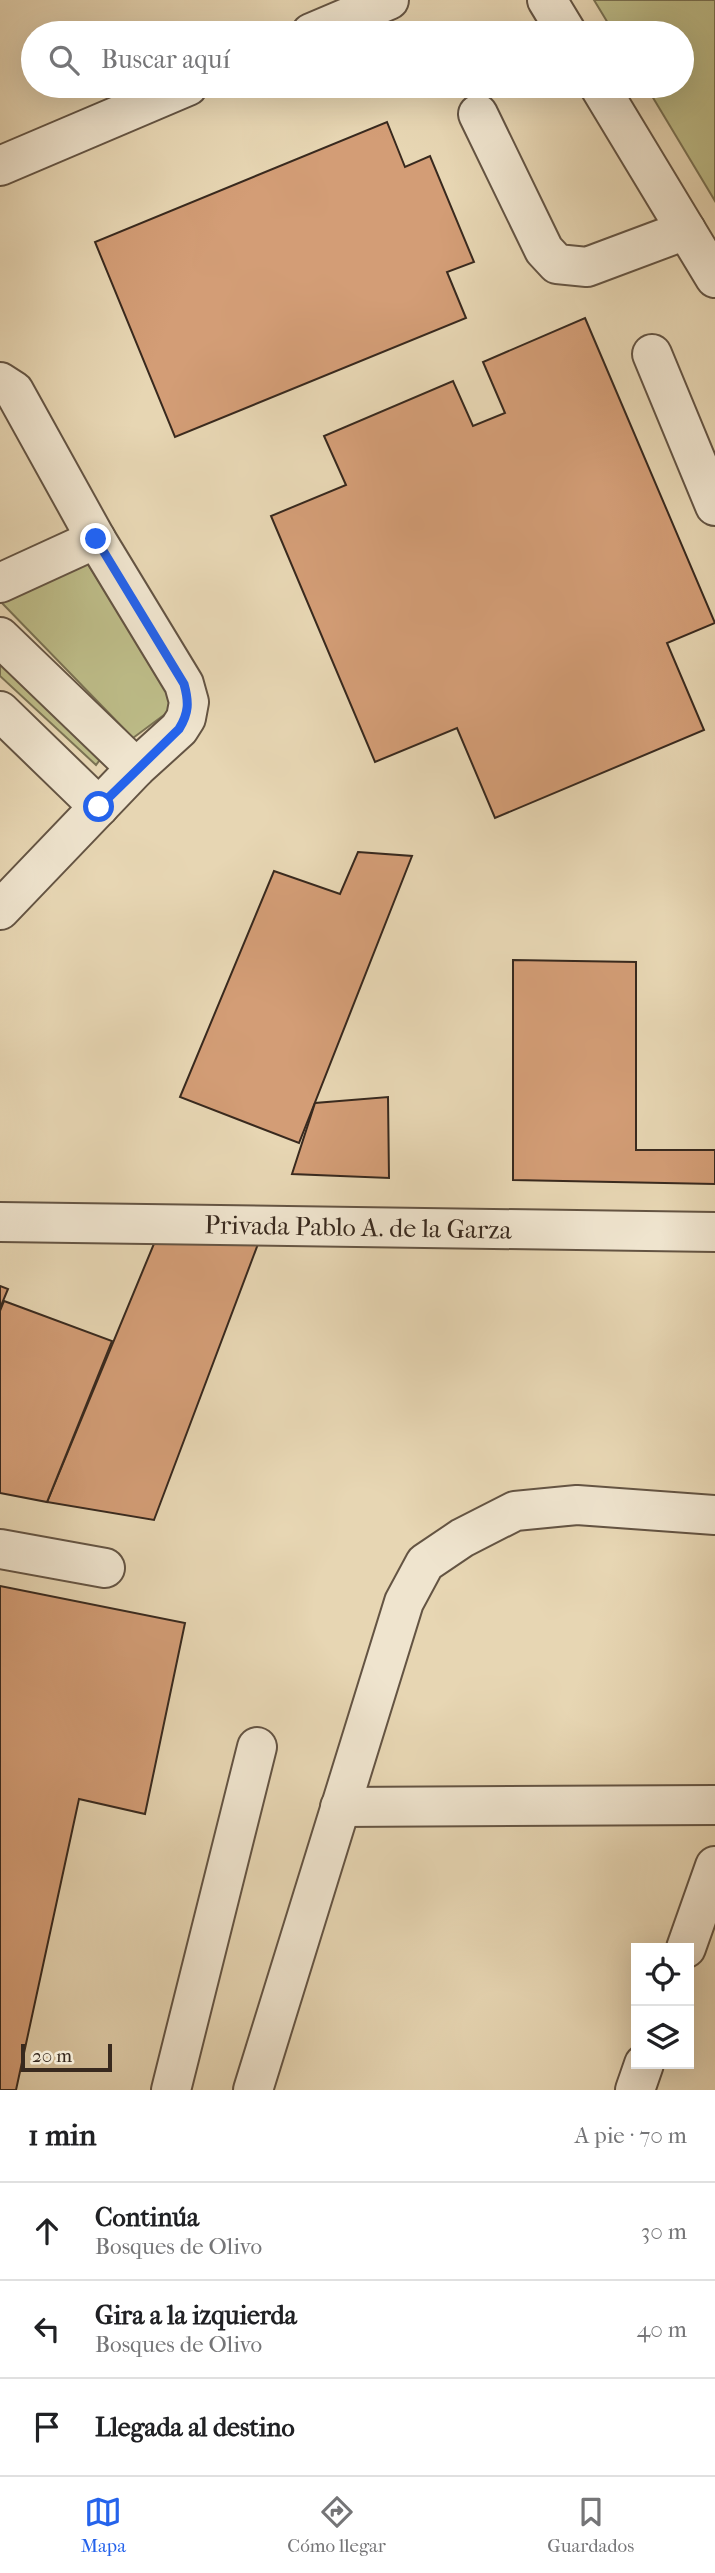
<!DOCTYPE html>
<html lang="es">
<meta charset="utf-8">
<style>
body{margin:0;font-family:"IM FELL French Canon",serif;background:#f6f6f6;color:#202124}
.controls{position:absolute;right:21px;bottom:21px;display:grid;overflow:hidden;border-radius:0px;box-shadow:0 7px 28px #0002}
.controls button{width:63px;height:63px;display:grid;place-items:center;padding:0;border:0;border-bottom:2px solid #e0e0e0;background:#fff;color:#202124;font:35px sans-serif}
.scale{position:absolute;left:21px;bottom:18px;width:91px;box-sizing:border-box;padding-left:7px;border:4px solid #38291e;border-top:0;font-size:19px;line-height:24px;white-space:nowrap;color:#38291e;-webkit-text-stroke:5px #efe4ce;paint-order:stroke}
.stop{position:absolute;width:21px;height:21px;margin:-16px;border:5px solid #2563eb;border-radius:50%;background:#fff}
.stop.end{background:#2563eb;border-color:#fff;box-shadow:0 2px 7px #0008}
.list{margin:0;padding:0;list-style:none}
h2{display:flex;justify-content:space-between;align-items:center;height:91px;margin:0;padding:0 28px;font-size:30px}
h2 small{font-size:23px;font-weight:400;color:#757577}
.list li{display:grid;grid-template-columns:46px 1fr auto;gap:21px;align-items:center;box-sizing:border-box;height:98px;padding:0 28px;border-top:2px solid #e0e0e0}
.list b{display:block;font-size:26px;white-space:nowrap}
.list p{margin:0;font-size:23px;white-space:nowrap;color:#757577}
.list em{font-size:23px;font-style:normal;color:#757577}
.icon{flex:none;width:38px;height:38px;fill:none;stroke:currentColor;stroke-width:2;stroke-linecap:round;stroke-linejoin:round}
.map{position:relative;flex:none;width:715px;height:2090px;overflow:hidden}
.search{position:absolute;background:#fff;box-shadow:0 7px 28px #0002;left:21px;right:21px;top:21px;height:77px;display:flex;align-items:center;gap:18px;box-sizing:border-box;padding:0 24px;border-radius:38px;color:#757577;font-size:26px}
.sheet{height:385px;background:#fff}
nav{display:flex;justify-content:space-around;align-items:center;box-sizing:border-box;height:98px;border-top:2px solid #e0e0e0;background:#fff;font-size:19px;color:#757577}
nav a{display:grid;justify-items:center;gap:4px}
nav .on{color:#2563eb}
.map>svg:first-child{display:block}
</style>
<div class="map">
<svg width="715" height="2090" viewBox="0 0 715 2090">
<rect width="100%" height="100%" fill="#e7d6b3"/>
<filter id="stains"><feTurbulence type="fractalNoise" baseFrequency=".00286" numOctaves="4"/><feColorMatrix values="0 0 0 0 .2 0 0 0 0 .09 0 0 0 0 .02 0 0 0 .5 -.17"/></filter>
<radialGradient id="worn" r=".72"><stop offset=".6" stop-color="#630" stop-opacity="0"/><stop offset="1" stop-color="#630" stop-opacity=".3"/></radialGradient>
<g fill="#bdbc88" stroke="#7a7253" stroke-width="2">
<path d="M594,0H715V201L646,86H682V33H614Z"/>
<path d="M83,556L176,706L133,738L0,601Z"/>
<path d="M0,658L105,753L96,765L0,676Z"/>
</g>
<g fill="#d39d76" stroke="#38291e" stroke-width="2">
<path d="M387,122L405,167L430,156L474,262L447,272L466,318L175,437L95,242Z"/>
<path d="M585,318L715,623L667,643L704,730L495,818L457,728L375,762L271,516L346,485L324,436L453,381L473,426L505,413L483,362Z"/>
<path d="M358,852L412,856L299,1143L180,1097L274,871L340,894Z"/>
<path d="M513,960L636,962V1150H715V1184L513,1180Z"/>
<path d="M388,1097L389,1178L292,1174L315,1103Z"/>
<path d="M158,1234L261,1236L154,1520L47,1502Z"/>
<path d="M0,1286L8,1289L0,1308Z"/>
<path d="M4,1301L112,1341L47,1502L0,1493V1311Z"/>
<path d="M0,1586L185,1623L145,1814L79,1799L16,2090H0Z"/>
</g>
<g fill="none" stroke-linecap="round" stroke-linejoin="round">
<defs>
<g id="minor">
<path d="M547,0L567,33"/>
<path d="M311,33L389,0"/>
<path d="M599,86L715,278"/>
<path d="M478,114L544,250L557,264L587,267L686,230"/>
<path d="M0,166L188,86"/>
<path d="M652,354L715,506"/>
<path d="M0,382L14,391L96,539L184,684L189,702L186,718L179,729L136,768L0,910"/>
<path d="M0,583L96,539"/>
<path d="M0,637L136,768"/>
<path d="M0,711L99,807"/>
<path d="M0,1222L715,1232"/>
<path d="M0,1549L105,1568"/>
<path d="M340,1807L715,1805"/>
<path d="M686,1948L715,1866"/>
<path d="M171,2090L257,1747"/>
<path d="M253,2090L404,1602L425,1563L462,1538L515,1511L577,1505L715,1515"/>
<path d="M635,2090L644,2064"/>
</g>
</defs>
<use href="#minor" stroke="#645443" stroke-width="42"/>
<use href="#minor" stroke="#efe4ce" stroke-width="38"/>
</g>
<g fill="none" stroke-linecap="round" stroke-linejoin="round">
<path stroke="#2563eb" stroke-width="9" d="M96,539L184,684C189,702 189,713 179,729L99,807"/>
</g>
<g text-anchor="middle" stroke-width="7" stroke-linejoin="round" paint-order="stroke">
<g font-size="26" fill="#38291e" stroke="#efe4ce">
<text transform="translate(358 1227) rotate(1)" y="9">Privada Pablo A. de la Garza</text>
</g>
</g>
<rect width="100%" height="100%" filter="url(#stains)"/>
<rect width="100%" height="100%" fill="url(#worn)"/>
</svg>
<div class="controls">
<button><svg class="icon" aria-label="locate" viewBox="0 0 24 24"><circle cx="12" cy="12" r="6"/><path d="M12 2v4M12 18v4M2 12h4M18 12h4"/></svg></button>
<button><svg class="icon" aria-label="layers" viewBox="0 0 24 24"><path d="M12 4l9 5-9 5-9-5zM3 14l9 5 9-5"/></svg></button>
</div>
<div class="scale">20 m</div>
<div class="stop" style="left:99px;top:807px"></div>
<div class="stop end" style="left:96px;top:539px"></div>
<div class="search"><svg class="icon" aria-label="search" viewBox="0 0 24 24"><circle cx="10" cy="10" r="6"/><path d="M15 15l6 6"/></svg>Buscar aquí</div>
</div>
<section class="sheet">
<h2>1 min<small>A pie · 70 m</small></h2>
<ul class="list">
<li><svg class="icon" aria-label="ahead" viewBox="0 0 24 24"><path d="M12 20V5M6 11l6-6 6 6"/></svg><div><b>Continúa</b><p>Bosques de Olivo</p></div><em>30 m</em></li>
<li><svg class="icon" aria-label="left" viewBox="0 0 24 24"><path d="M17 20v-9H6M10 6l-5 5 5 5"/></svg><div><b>Gira a la izquierda</b><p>Bosques de Olivo</p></div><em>40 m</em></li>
<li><svg class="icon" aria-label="arrive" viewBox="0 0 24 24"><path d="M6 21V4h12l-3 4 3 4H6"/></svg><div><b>Llegada al destino</b></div></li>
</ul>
</section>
<nav>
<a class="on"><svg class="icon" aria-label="map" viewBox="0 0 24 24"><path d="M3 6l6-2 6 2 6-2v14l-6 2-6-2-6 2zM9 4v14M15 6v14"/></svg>Mapa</a>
<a><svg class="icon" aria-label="directions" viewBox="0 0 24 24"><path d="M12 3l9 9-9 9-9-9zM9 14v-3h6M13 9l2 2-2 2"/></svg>Cómo llegar</a>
<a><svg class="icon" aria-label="saved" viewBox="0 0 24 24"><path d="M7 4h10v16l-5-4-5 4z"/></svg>Guardados</a>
</nav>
